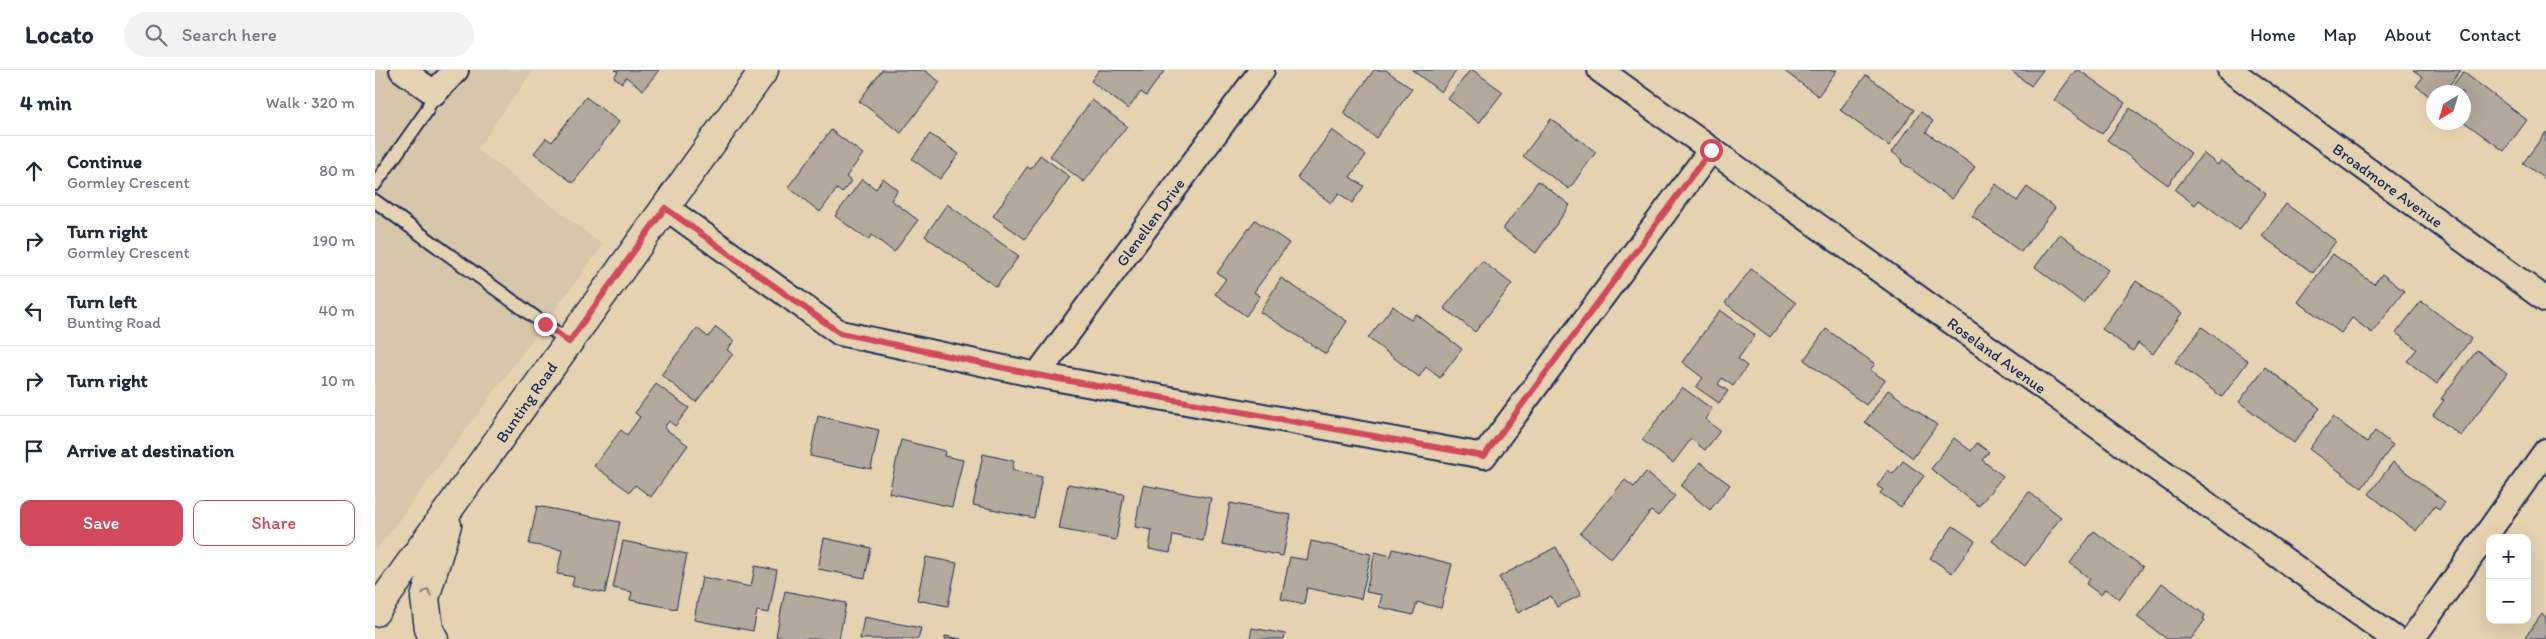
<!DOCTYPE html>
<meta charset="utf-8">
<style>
body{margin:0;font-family:Itim,sans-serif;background:#f2f2f3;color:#1f2937}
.controls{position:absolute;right:15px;bottom:15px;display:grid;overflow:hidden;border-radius:10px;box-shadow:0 5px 20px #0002}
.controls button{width:45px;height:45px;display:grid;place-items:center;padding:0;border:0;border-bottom:1px solid #e0e1e3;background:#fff;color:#1f2937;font:25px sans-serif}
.compass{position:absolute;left:2051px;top:15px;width:45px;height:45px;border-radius:50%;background:#fff;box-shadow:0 5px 20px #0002;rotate:218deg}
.stop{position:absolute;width:15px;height:15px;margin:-11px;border:4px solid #d1495b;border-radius:50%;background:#fff}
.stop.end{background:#d1495b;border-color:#fff;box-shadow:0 1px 5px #0008}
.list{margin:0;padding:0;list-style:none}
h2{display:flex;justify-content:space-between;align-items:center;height:65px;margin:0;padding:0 20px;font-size:21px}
h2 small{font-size:16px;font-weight:400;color:#747a83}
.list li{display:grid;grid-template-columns:32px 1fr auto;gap:15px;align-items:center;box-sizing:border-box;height:70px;padding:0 20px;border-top:1px solid #e0e1e3}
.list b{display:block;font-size:19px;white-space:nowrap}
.list p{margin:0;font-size:16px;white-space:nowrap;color:#747a83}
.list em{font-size:16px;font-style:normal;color:#747a83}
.actions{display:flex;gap:10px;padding:15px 20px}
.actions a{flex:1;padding:11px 0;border:1px solid #d1495b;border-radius:10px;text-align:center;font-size:18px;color:#d1495b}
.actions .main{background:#d1495b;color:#fff}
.icon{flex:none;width:28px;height:28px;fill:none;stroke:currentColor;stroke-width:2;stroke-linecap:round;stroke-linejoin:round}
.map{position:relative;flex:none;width:2171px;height:569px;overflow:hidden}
header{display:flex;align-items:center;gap:30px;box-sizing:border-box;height:70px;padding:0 25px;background:#fff;border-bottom:1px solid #e0e1e3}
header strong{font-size:24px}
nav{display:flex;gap:28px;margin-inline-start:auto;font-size:18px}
.search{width:350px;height:45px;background:#f2f2f3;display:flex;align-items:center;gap:12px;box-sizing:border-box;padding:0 18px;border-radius:28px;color:#747a83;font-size:19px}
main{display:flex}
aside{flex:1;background:#fff}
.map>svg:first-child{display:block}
</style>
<header>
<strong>Locato</strong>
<div class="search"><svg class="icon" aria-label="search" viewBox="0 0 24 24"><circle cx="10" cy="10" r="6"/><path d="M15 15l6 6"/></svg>Search here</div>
<nav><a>Home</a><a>Map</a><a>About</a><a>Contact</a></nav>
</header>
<main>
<aside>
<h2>4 min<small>Walk · 320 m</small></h2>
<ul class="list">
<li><svg class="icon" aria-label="ahead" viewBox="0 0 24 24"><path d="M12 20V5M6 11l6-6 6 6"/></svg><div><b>Continue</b><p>Gormley Crescent</p></div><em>80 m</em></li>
<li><svg class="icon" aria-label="right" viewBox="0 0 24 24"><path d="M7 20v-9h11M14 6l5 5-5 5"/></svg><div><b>Turn right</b><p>Gormley Crescent</p></div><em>190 m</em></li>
<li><svg class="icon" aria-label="left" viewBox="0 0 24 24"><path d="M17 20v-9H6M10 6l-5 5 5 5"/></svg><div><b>Turn left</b><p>Bunting Road</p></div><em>40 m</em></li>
<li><svg class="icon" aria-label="right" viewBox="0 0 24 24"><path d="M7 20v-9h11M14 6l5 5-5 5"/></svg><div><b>Turn right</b></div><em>10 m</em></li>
<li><svg class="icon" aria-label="arrive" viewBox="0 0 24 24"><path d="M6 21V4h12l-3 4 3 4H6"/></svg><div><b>Arrive at destination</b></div></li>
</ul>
<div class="actions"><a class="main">Save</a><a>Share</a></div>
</aside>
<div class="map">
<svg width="2171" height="569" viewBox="0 0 2171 569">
<rect width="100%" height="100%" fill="#e5d2b0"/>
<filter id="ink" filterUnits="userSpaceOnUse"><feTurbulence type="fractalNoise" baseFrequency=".02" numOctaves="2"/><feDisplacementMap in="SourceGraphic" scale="10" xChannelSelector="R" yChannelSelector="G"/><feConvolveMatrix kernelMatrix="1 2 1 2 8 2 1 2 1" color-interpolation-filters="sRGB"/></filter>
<g filter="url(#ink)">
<path fill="#d6c6aa" d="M0,0H158L102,79L228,175L0,482Z"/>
<g fill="#b3a99c" stroke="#1b2f5e">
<path d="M240,0H284L268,20L251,7L247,13L239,7L243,2Z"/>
<path d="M507,0H549L565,12L526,63L484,31Z"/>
<path d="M724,0H790L771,26L766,22L753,39L716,11Z"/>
<path d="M999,0H1011L1037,19L1001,68L968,43Z"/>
<path d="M1037,0H1082L1066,22Z"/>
<path d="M1095,0H1098L1128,22L1104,53L1073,29Z"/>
<path d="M1408,0H1462L1443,26Z"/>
<path d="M1635,0H1668L1656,16Z"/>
<path d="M1701,0H1704L1750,33L1727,64L1679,30Z"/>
<path d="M2038,0H2086L2069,22H2058V29L2041,16L2048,7Z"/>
<path d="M2088,2L2152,50L2129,81L2088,51V22H2073Z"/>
<path d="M1491,5L1539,40L1514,76L1465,40Z"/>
<path d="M211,27L244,52L198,113L159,83L171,68L177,72Z"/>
<path d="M717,30L752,56L709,112L675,86Z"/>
<path d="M1755,38L1816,83L1793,115L1732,70Z"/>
<path d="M1546,42L1558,51L1551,62L1600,97L1577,129L1526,92L1528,90L1517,82Z"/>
<path d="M1176,49L1221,82L1194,119L1148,86Z"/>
<path d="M456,60L488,84L471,107L476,111L467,123L462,119L445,142L413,117Z"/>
<path d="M957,60L991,85L975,107L989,116L977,133L964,123L956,133L922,108Z"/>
<path d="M2171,62V110L2148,93Z"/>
<path d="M555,64L584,84L565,109L537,89Z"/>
<path d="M1828,83L1843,95L1846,90L1891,124L1864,160L1824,130L1820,135L1800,120Z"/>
<path d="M665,85L695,107L650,169L618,146L652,97L656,99Z"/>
<path d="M508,108L523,120L516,130L543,150L519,182L497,165L493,170L460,146L487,109L501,119Z"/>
<path d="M1163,111L1195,135L1161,183L1128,159Z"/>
<path d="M1621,114L1642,131L1652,117L1680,138L1646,182L1597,146Z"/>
<path d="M572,134L644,186L621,217L550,166Z"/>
<path d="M1911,134L1961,171L1938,203L1887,166Z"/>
<path d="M880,150L914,173L879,222L885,226L871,246L840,224L851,209L842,203Z"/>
<path d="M1685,164L1733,200L1708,233L1660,197Z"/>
<path d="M1958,184L1999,214L2007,204L2029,221L1997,263L1977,248L1966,263L1923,232Z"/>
<path d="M1107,191L1137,214L1100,262L1069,238Z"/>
<path d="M1376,199L1421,233L1395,267L1350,233Z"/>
<path d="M906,208L972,251L951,284L885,242Z"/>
<path d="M1761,211L1807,243L1778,284L1763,273L1758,281L1727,259Z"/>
<path d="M2046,231L2096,269L2062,314L2032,291L2042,279L2021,263Z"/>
<path d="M1018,236L1036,250L1041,244L1087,279L1065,308L1051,297L1044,307L993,268Z"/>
<path d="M1345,240L1380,265L1363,289L1372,296L1358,316L1347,308L1343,314L1353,321L1344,333L1321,317L1328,308L1307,292Z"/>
<path d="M341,257L359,271L352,280L358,284L321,332L286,305L322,258L333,267Z"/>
<path d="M1827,257L1873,291L1847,327L1800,292Z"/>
<path d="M1451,259L1500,294L1495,300L1510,310L1491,335L1429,290Z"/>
<path d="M2102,280L2132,303L2086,366L2058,345L2069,330L2066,329Z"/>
<path d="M1890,297L1945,338L1919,373L1864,332Z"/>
<path d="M281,314L314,338L300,356L294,351L289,358L313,375L276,427L260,415L255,422L219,396L246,360L252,365L265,347L260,343Z"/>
<path d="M1307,317L1337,339L1330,349L1345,361L1330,380L1316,369L1298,393L1267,370Z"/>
<path d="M1513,320L1562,355L1538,388L1490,352Z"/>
<path d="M443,346L504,360L496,399L435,386Z"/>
<path d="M1958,347L1992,372L2000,361L2018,375L1987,418L1934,379Z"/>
<path d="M1579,368L1596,381L1602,373L1614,382L1607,390L1628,406L1604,436L1556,399Z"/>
<path d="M526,370L570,381L569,386L588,390L577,437L514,423Z"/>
<path d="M608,384L639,391L637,400L667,407L659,448L598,435Z"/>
<path d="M1528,391L1549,406L1526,437L1505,423L1508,420L1502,416L1513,400L1518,404Z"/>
<path d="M1325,392L1355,415L1335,440L1306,416Z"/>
<path d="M2018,392L2070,432L2064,440L2060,436L2041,461L1994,424Z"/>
<path d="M1271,402L1300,426L1283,446L1276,441L1236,489L1205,463L1250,410L1259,417Z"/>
<path d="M693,414L749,424L741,470L684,459Z"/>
<path d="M768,415L836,428L828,471L798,465L795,483L774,479L777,460L760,457Z"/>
<path d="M1654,422L1686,447L1650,496L1617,471Z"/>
<path d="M855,433L916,445L908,486L847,474Z"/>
<path d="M162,436L245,452L230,523L197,516L199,507L182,504L187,480L154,474Z"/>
<path d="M1578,456L1600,471L1577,503L1555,488Z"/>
<path d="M1719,461L1768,497L1744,529L1730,519L1726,525L1711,514L1715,509L1695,493Z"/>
<path d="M449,468L496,478L490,508L443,499Z"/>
<path d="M248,471L312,484L301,539L255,530L257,522L238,518Z"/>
<path d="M936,471L996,484L986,529L932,518L929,534L906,529L915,487L932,490Z"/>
<path d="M1181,477L1206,525L1182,537L1176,526L1143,543L1124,507Z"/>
<path d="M1018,479L1077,494L1066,538L1042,532L1038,545L1004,537L1007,525L991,522L1000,482L1016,486Z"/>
<path d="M551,487L582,493L573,536L542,530Z"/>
<path d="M380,496L402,500L394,543L382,541L378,561L319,550L327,507L376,517Z"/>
<path d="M1787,513L1830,545L1828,549L1830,550L1816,569H1792L1762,547Z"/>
<path d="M410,521L471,533L464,569H416L401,566Z"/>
<path d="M2167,544L2171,547V569H2149Z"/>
<path d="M489,547L546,558L543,569H485Z"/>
<path d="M877,558L910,564L909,569H875Z"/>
<path d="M570,566L586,569H570Z"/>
</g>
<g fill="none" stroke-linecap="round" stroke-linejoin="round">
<defs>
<g id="lane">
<path d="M0,114L51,42L59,23"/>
<path d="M0,131L194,272"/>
</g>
<g id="street">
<path d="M27,0L59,23L81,0"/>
<path d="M1225,0L2020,569"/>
<path d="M1855,0L2171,230"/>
<path d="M290,137L465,263L662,305L1109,386L1336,80"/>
<path d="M662,305L887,0"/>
<path d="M2037,569L2171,381"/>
</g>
<g id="secondary">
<path d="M0,542L389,0"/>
<path d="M59,569L54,559L50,528L72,455"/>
</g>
</defs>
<use href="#lane" stroke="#1b2f5e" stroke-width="16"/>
<use href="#street" stroke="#1b2f5e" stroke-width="28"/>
<use href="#secondary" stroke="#1b2f5e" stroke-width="31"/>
<use href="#lane" stroke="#e5d2b0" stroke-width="12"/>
<use href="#street" stroke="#e5d2b0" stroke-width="24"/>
<use href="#secondary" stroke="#e5d2b0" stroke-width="28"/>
</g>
<defs><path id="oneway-chevron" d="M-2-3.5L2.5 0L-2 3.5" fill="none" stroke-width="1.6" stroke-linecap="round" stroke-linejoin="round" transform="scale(1.25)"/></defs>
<use stroke="#808087" href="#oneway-chevron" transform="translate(52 522) rotate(-75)"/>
</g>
<g fill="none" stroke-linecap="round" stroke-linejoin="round" filter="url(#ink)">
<path stroke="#d1495b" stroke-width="6" d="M170,254L194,272L290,138L465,263L662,305L1109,386L1336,80"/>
</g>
<g text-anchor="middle" stroke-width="4" stroke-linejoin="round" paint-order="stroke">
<g font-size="16" fill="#1b2f5e" stroke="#e5d2b0">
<text transform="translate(2013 115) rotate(36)" y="6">Broadmore Avenue</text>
<text transform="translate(775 152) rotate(-54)" y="6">Glenellen Drive</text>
<text transform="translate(1622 285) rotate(36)" y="6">Roseland Avenue</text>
<text transform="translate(151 332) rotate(-55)" y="6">Bunting Road</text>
</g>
</g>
</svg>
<div class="controls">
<button>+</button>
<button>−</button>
</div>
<svg class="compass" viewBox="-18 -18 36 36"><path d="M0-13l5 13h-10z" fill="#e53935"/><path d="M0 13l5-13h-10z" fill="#747a83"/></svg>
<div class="stop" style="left:1336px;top:80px"></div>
<div class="stop end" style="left:170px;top:254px"></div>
</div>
</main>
